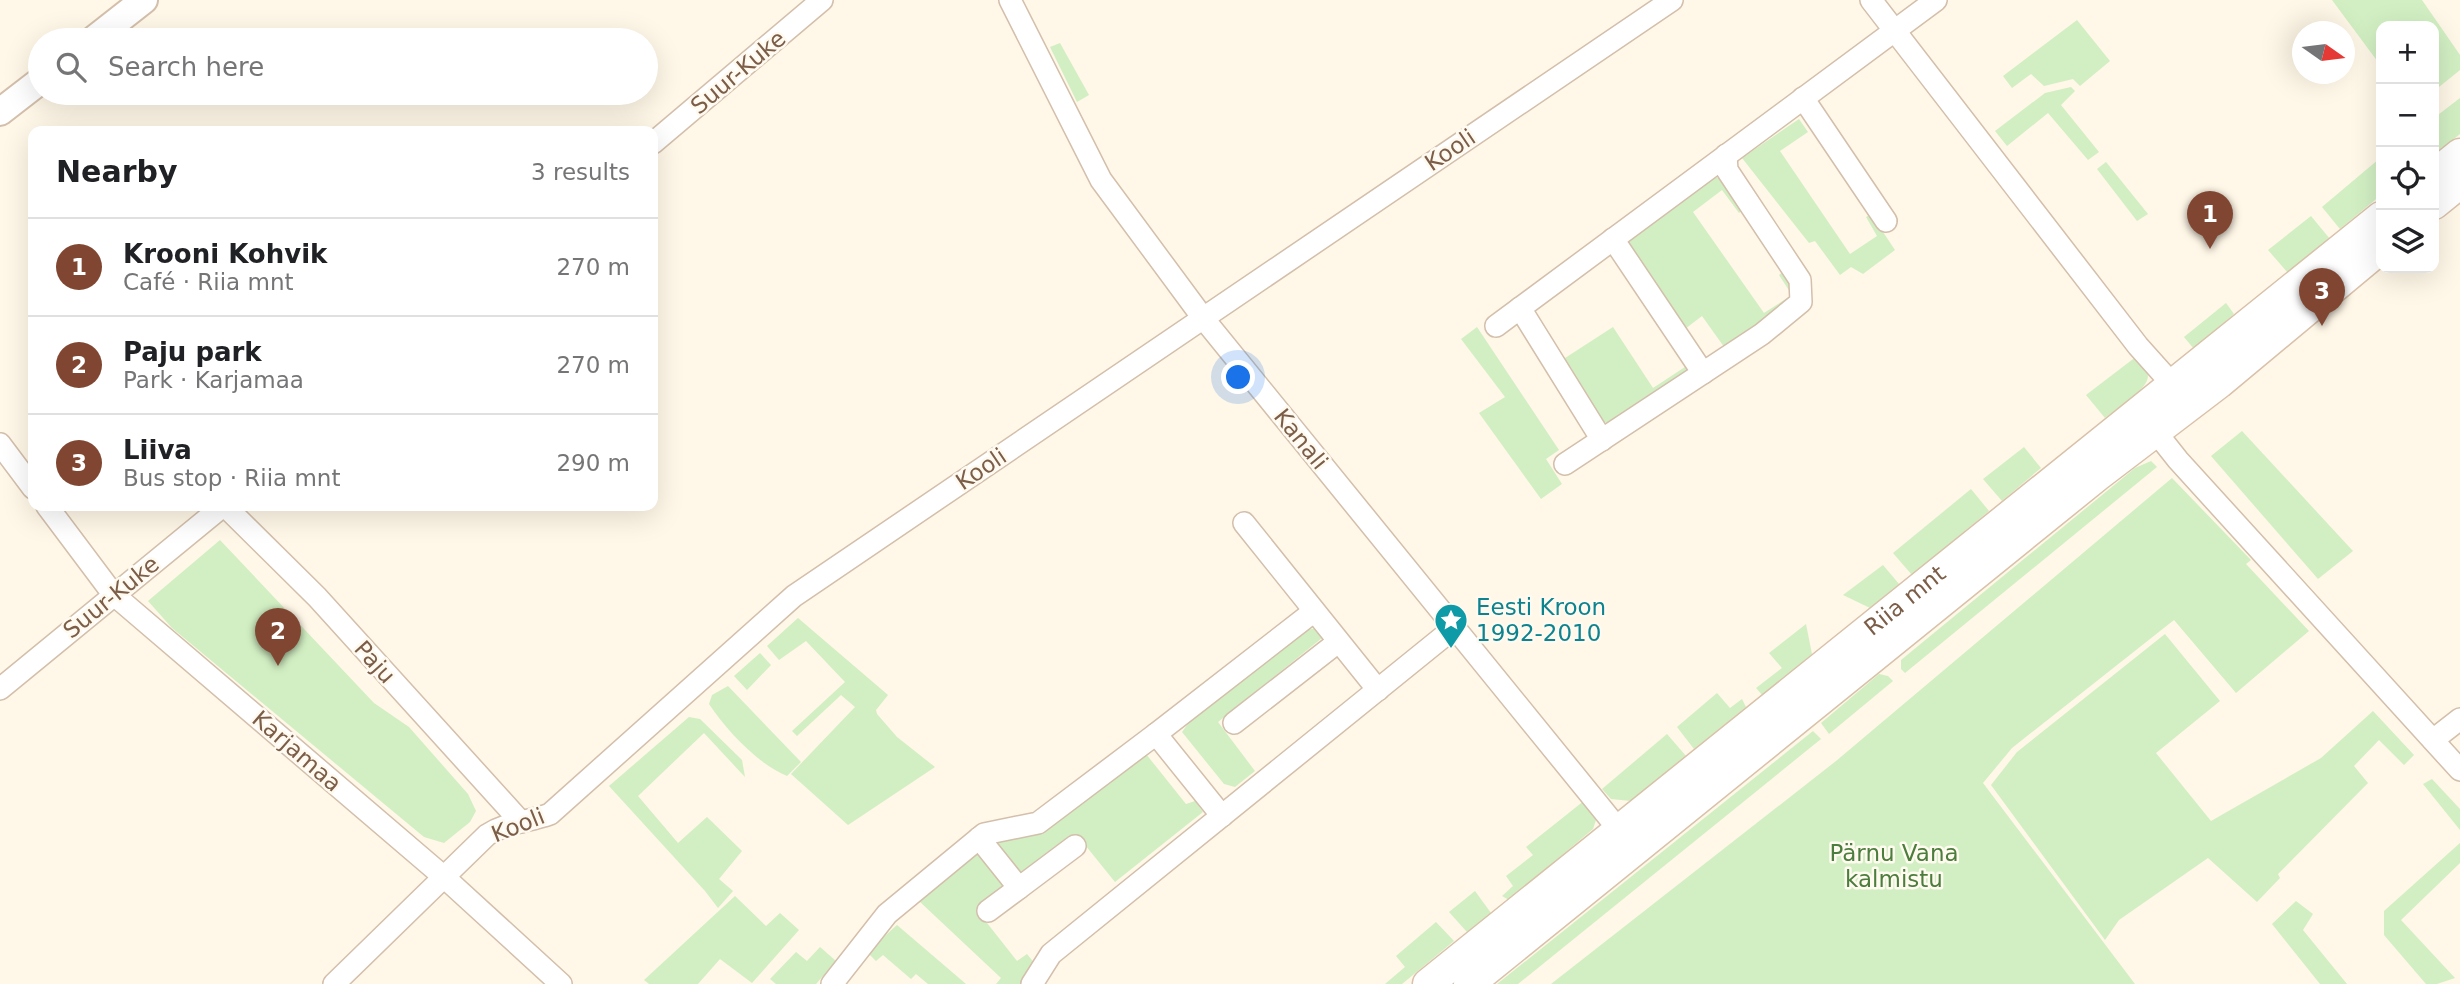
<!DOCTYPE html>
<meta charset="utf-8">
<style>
body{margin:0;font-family:"DejaVu Sans",sans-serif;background:#f2f2f2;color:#202124}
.controls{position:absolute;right:21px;top:21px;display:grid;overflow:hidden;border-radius:14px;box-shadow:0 7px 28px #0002}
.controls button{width:63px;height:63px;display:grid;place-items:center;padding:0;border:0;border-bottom:2px solid #e0e0e0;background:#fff;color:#202124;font:35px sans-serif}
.compass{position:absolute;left:2292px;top:21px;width:63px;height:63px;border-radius:50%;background:#fff;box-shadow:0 7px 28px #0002;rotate:104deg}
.you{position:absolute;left:1239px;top:378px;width:24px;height:24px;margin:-18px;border:5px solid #fff;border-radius:50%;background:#1a73e8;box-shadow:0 0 0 10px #1a73e833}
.badge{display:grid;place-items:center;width:46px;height:46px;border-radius:50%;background:#804631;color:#fff;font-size:23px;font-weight:700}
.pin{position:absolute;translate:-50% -58px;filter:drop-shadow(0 2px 4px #0008)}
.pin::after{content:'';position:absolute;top:37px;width:24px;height:21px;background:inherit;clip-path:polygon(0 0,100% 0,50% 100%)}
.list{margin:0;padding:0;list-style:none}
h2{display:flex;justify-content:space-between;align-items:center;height:91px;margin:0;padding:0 28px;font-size:30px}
h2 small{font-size:23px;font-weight:400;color:#757577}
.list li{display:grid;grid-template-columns:46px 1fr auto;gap:21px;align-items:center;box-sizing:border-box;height:98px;padding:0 28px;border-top:2px solid #e0e0e0}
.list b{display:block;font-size:26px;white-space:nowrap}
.list p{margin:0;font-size:23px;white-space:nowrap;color:#757577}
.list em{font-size:23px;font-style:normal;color:#757577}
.icon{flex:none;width:38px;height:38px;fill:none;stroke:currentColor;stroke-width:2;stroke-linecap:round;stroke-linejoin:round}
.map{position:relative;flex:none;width:2460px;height:984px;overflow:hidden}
.search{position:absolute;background:#fff;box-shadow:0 7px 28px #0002;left:28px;top:28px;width:630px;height:77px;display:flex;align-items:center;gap:18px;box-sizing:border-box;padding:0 24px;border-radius:38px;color:#757577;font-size:26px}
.panel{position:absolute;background:#fff;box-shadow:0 7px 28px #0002;left:28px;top:126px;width:630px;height:385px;border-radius:14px}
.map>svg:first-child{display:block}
</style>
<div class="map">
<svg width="2460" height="984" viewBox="0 0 2460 984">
<rect width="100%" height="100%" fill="#fff7e7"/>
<g fill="#d2efc3">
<path d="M2332,0H2422L2460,55V70L2434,91V26H2381V66Z"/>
<path d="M2077,20L2110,61L2080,86L2073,79L2044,86L2031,74L2012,88L2003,76Z"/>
<path d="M1060,43L1089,95L1077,102L1050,47Z"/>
<path d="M2071,87L2075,91L2061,105L2099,152L2088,160L2048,113L2007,146L1995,131L2045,93Z"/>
<path d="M2460,98V134L2434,155V118Z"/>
<path d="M1799,119L1808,132L1780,151L1850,254L1877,236L1866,217L1871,214L1895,250L1863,274L1851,267L1840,275L1815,241L1809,243L1742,158Z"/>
<path d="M2379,159L2381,195L2340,229L2322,207Z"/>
<path d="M2106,162L2148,214L2137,221L2097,169Z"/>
<path d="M1715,177L1724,180L1743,210L1739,213L1722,190L1693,212L1764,313L1792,295L1779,275L1784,271L1795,287L1792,304L1727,351L1702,316L1685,329L1629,248L1628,240Z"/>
<path d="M2311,216L2330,239L2288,273L2268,250Z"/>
<path d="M2226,303L2234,314L2194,349L2184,337Z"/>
<path d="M1477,327L1559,450L1546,459L1562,484L1541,499L1479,413L1505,397L1461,339Z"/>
<path d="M1613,327L1653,388L1685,367L1673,348L1678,345L1689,363L1691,377L1612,425L1602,421L1562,360Z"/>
<path d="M2137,356C2141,362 2147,369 2148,376C2148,390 2116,409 2105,418L2086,395Z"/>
<path d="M2242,431L2353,551L2318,579L2211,456Z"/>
<path d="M2024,447L2041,468L2002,501L1983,479Z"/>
<path d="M2151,461L2157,467L1905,673L1901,669V660L2135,468Z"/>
<path d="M2172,478L2251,560L2246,564L2309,631L2236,693L2174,620L2012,748L1983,783L2135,984H1551L1836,761Z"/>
<path d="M1971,489L1989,511L1912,575L1893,553Z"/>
<path d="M220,540L374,703L409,727L468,794L476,811L470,822L444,843L424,837L172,628L148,601Z"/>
<path d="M1883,565L1899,584L1870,608L1843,595Z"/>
<path d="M798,618L888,695L876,710L877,714L897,737L935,767L848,825L791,774L855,707L841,695L797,736L792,731L845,682L806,641L779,660L767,646Z"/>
<path d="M1806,624L1812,654L1763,696L1756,688L1782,668L1769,653Z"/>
<path d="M1316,628L1322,638L1218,722L1255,771L1235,787L1224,784L1182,732L1192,718L1303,631Z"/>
<path d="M2165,634L2220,701L2156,753L2211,821L2321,758L2373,711L2414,755L2404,765L2379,740L2354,766L2368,783L2278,874L2280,878L2257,902L2208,858L2119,920L2105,940L1991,785L2017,752Z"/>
<path d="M760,653L771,665L747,690L734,676Z"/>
<path d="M1879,674L1888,676L1893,681L1829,734L1821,723Z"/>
<path d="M728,686L801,762L787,776C759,765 726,730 709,704L712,695Z"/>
<path d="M1717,693L1730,708L1742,699L1746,707L1694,749L1677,727Z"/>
<path d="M689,717L700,719L742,760L745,777L704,733L638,796L678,843L707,817L742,851L719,879L733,891L718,908L705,891L609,786Z"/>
<path d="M1813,731L1821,739L1518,984H1497Z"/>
<path d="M1667,734L1686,756L1631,801L1611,799L1602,789Z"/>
<path d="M1142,749L1186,804L1195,801L1203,812L1115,882L1077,835L1025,871L1017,872L991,838Z"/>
<path d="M2432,779L2460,809V830L2423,784Z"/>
<path d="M1585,800L1597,817L1593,829L1509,900L1502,896L1513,886L1506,876L1533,855L1526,847Z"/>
<path d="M2460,843V863L2401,920L2455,978L2437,984H2426L2384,935V911Z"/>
<path d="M977,851L1002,881L1003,887L976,909L1017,961L1027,954L1036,965L1023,984H996L1001,978L919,901Z"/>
<path d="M1475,891L1491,913L1467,932L1449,912Z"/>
<path d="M735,896L766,926L780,913L799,930L752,983L720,959L698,984H649L644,980Z"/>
<path d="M2296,901L2313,914L2303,930L2347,984H2320L2272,924Z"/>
<path d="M1436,922L1454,941L1402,984H1385L1405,967L1396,956Z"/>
<path d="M897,925L966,984H928L916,974L911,979L883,955L876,961L867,952Z"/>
<path d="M820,947L836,961L816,984H776L770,979L796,952L807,961Z"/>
</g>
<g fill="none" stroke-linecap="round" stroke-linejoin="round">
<defs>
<g id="minor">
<path d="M1010,0L1101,180L1203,318L1628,841"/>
<path d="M1871,0L2138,346L2181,394"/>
<path d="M1803,98L1886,221"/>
<path d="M653,143L822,0"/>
<path d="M1613,239L1703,373"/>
<path d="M1520,308L1602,440"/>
<path d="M1496,326L1936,0"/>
<path d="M2152,421L2155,431L2178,460L2460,770"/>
<path d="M0,444L33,488"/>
<path d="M1565,464L1762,334L1801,302L1800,280L1727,170L1726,155"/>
<path d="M47,506L113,594L444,877L561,984"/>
<path d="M225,506L317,597L521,822"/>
<path d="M1244,523L1378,690"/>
<path d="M0,689L223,506"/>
<path d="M1234,723L1338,642"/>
<path d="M1156,734L1313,612"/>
<path d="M2433,740L2460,719"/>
<path d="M979,838L1019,888L1075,846"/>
<path d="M988,911L1019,888"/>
<path d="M334,984L487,835C507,822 528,822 550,814L794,596L1672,0"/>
<path d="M832,984L887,914L984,834L1038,823L1156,734L1222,816"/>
<path d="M1032,984L1051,954L1454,628"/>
</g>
<g id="tertiary">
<path d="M93,40L144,0"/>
<path d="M0,112L40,81"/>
</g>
<g id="secondary">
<path d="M2434,175L2460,154"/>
<path d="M2434,204L2460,183"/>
<path id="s1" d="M1428,984L2381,217"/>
<path d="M1469,984L2097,476L2219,383L2381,248"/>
</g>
</defs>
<use href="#minor" stroke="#d3bfab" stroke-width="24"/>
<use href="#tertiary" stroke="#d3bfab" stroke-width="30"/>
<use href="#secondary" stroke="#d9c1aa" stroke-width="33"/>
<use href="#minor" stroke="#fff" stroke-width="21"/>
<use href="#tertiary" stroke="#fff" stroke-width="26"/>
<use href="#secondary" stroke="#fff" stroke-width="30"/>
</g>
<defs>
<symbol id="sight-pin" viewBox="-11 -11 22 30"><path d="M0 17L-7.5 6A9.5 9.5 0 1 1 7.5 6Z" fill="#0f9aa8" stroke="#fffaf0"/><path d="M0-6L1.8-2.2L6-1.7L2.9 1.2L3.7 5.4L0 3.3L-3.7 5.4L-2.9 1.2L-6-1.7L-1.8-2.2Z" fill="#fff"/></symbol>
</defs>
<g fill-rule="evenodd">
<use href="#sight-pin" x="1432" y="601" width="38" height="52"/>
</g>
<g text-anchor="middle" stroke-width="5" stroke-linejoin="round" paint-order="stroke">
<g font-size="23" fill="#7c5d48" stroke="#fffaf0">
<text transform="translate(738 72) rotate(-40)" y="8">Suur-Kuke</text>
<text transform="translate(1450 150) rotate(-34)" y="8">Kooli</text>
<text transform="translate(1301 439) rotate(51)" y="8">Kanali</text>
<text transform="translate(981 469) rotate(-34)" y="8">Kooli</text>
<text transform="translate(111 597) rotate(-39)" y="8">Suur-Kuke</text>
<text dy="8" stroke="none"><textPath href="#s1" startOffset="612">Riia mnt</textPath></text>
<text transform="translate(375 662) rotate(48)" y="8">Paju</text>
<text transform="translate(297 751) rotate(41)" y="8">Karjamaa</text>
<text transform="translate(518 825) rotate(-22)" y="8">Kooli</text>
</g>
<g font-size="23" fill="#0d838f" stroke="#fffaf0" text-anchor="start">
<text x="1476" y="615">Eesti Kroon<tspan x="1476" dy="26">1992-2010</tspan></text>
</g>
<g font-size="23" fill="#4b7d3c" stroke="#fffaf0">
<text x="1894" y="861">Pärnu Vana<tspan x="1894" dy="26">kalmistu</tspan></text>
</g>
</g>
</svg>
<div class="controls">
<button>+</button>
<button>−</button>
<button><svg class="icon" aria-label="locate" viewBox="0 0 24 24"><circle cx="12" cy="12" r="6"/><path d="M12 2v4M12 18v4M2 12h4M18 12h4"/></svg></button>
<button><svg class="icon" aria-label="layers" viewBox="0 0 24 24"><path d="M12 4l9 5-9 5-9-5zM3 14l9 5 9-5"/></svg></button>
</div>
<svg class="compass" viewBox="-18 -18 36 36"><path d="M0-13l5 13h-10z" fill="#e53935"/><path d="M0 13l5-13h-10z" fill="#757577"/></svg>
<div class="you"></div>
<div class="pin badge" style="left:2210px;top:249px">1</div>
<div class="pin badge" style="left:278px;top:666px">2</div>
<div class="pin badge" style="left:2322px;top:326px">3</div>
<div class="search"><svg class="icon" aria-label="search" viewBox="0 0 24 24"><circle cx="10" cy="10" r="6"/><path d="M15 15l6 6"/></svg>Search here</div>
<section class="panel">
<h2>Nearby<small>3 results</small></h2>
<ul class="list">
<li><span class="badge">1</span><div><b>Krooni Kohvik</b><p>Café · Riia mnt</p></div><em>270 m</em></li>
<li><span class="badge">2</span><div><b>Paju park</b><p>Park · Karjamaa</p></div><em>270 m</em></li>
<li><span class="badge">3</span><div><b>Liiva</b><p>Bus stop · Riia mnt</p></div><em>290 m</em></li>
</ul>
</section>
</div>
